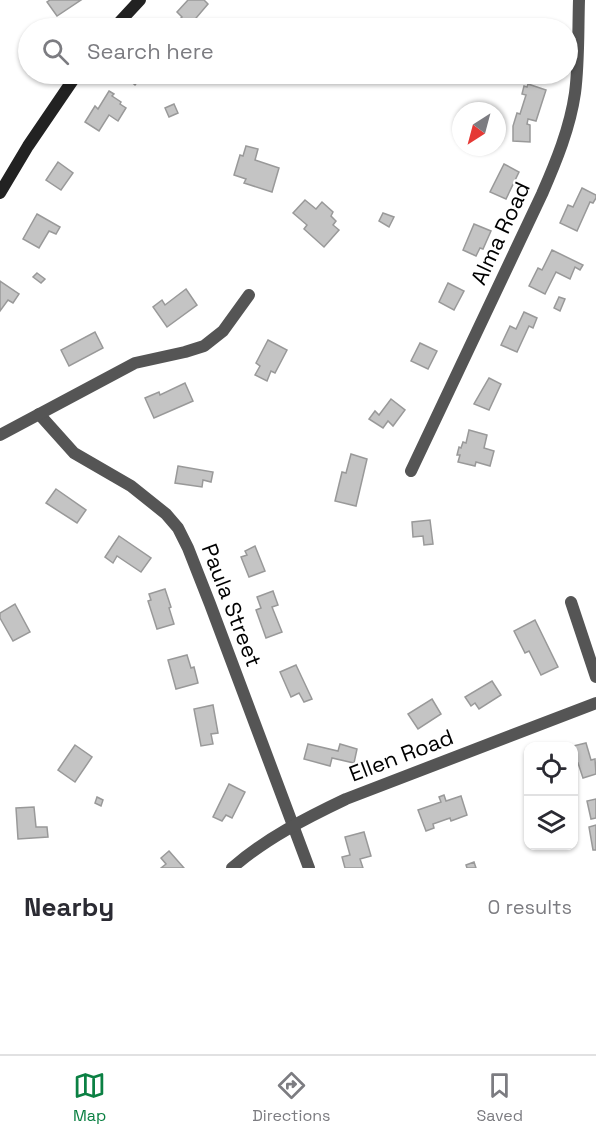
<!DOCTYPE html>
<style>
body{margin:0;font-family:"Space Grotesk",sans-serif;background:#f7f7f7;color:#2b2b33}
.controls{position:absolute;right:18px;bottom:18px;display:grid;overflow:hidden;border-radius:12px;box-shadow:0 2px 4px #0004}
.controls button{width:54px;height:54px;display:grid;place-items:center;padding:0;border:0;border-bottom:2px solid #e1e1e2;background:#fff;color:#2b2b33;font:30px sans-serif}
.compass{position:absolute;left:452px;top:102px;width:54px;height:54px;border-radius:50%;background:#fff;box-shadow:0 2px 4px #0004;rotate:216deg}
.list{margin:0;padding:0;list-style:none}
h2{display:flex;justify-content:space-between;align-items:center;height:78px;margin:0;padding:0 24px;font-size:26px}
h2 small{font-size:20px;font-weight:400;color:#7c7c81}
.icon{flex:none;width:33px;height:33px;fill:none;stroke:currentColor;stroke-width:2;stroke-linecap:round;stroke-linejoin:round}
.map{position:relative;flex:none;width:596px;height:868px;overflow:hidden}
.search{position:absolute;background:#fff;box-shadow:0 2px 4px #0004;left:18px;right:18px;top:18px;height:66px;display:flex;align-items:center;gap:15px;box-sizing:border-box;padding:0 21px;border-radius:33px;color:#7c7c81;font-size:22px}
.sheet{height:186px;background:#fff}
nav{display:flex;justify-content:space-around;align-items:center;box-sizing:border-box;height:84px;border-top:2px solid #e1e1e2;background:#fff;font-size:16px;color:#7c7c81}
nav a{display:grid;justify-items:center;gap:3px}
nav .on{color:#0b8043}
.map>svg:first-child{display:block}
</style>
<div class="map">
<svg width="596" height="868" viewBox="0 0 596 868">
<rect width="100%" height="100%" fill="#fff"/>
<g fill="#c4c4c4" stroke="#999" stroke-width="1.5">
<path d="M50,0H81L57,16L47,2Z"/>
<path d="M188,0H204L208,4L191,24L189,22L184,27L177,22L182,17L177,12Z"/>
<path d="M513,25H548L549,28H513Z"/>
<path d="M122,74H144L135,85Z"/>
<path d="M528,84L546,90L536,121L528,119L527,124L530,125V142L513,141V126L517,113L520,114L526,95L522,94L524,86L527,87Z"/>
<path d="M109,91L114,94L112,96L121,102L120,104L126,108L118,121L109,115L99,131L85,122L95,106L98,109Z"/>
<path d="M174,104L178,113L169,117L165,108Z"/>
<path d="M246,146L258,149L255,160L279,168L272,192L244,183L246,179L234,175L240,155L243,156Z"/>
<path d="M58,162L73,173L61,190L46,180Z"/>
<path d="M504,164L519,172L506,199L490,192Z"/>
<path d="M582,188L596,195V198L593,203L590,202L577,231L560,223L568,205L573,207Z"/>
<path d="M305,200L316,209L322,202L333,212L331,216L336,221L333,225L339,230L324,247L304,229L307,225L293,213Z"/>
<path d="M383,213L394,217L389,227L379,221Z"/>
<path d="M37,214L60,227L56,234L49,231L39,248L23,239Z"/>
<path d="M474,224L491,231L483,249L480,248L476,256L463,250Z"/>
<path d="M552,250L583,265L580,270L575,267L570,279L556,272L545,294L529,286L538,268L542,270Z"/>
<path d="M37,273L45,279L41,283L33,277Z"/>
<path d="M0,281L19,294L13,303L8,300L0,311Z"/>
<path d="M448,283L464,291L454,310L439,302Z"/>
<path d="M186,289L197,305L167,327L153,307L162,300L165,305Z"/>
<path d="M559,297L565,299L560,311L554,308Z"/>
<path d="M524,312L537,318L533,328L529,326L517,352L501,345L510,326L516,329Z"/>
<path d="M95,332L103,348L69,366L61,350Z"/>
<path d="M268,340L287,350L275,373L271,371L267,381L255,375L260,366L256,363Z"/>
<path d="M420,343L437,351L428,369L411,361Z"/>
<path d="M489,378L501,384L489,410L474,404Z"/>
<path d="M185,383L193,401L154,418L145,398L159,392L160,395Z"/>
<path d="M391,399L405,410L393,426L388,421L383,428L369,419L375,411L379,415Z"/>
<path d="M469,430L487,435L484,448L494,451L490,466L476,462L475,466L458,462L460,455H457L459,447L461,448L463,442L466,443Z"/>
<path d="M351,454L367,459L356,506L335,501L342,472L346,473Z"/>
<path d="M178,466L213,472L211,482L203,480L202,487L175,483Z"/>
<path d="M56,489L86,510L77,523L46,503Z"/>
<path d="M430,520L433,544L424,545L423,536L413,537L412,522Z"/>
<path d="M119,536L151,558L141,572L117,556L113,563L105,557Z"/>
<path d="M255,546L265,571L249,577L241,557L247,555L245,551Z"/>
<path d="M165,589L171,607L169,608L174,624L157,629L148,601L151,600L149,594Z"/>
<path d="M273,591L278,605L272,607L282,632L266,638L256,610L261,608L257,597Z"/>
<path d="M15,604L30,632L13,641L0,618V613Z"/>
<path d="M535,620L558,667L541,675L529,651L525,653L514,631Z"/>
<path d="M187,655L191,668L194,667L198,683L176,689L168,660Z"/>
<path d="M296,665L312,699L304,702L299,693L291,697L280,672Z"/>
<path d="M492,681L501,695L479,709L475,703L471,706L465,697Z"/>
<path d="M432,699L441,714L418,729L408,714Z"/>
<path d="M213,705L218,733L211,734L213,744L201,746L194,709Z"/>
<path d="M586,743L591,760L595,759L596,774L583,778L578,763L574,764L573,746Z"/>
<path d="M308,744L338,751L340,744L357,749L354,763L332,758L330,766L304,759Z"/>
<path d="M75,745L92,757L75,782L58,770Z"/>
<path d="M229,784L245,792L232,818L226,815L222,821L213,817Z"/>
<path d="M444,795L446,801L461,796L467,815L451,821L450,818L433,824L434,828L426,831L418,810L441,802L439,797Z"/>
<path d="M97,797L103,800L101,806L95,803Z"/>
<path d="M596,799V818L591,819L587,801Z"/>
<path d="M34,807L36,827H47L48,837L18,839L16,808Z"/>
<path d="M596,825V850H593L589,827Z"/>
<path d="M364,832L371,856L360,859L363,868H345L342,857L350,855L345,837Z"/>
<path d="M169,851L184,868H161L166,864L161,858Z"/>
<path d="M474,862L476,868H467L466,865Z"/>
</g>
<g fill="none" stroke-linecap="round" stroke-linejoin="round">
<g stroke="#555" stroke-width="12">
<path d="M39,414L74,453L131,486L166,514L178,528L188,548L210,604L309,868"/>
<path d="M0,435L135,363L185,352L204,346L223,331L249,295"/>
<path d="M411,471L542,194C556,162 570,128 575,93C579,62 578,31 579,0"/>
<path d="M571,602L596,677"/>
<path d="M232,868C265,839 306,818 346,799L596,703"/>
</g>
<g stroke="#222" stroke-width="12">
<path d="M114,28L140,0"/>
<path d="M0,193L28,146L77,74"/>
</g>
</g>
<g text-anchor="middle" stroke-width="4.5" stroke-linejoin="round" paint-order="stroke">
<g font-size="22" fill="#000" stroke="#fff">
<text transform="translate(500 233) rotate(-65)" y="8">Alma Road</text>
<text transform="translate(232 605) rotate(69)" y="8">Paula Street</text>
<text transform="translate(401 755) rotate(-21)" y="8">Ellen Road</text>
</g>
</g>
</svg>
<div class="controls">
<button><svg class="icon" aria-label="locate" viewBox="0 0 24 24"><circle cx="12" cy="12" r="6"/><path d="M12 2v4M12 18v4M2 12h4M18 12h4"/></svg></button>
<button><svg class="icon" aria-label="layers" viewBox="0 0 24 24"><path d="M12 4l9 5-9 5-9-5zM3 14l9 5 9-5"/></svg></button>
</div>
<svg class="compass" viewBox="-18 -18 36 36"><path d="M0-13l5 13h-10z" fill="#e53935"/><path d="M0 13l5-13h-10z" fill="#7c7c81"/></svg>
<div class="search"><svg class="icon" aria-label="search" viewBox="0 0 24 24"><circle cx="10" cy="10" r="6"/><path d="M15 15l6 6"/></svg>Search here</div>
</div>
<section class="sheet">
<h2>Nearby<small>0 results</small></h2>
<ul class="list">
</ul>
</section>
<nav>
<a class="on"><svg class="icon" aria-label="map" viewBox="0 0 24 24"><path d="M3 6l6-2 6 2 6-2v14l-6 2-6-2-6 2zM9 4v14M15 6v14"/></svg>Map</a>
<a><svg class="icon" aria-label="directions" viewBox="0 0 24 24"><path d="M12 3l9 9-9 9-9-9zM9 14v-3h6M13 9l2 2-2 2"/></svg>Directions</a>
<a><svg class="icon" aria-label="saved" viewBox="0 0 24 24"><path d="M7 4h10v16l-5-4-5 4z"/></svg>Saved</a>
</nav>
